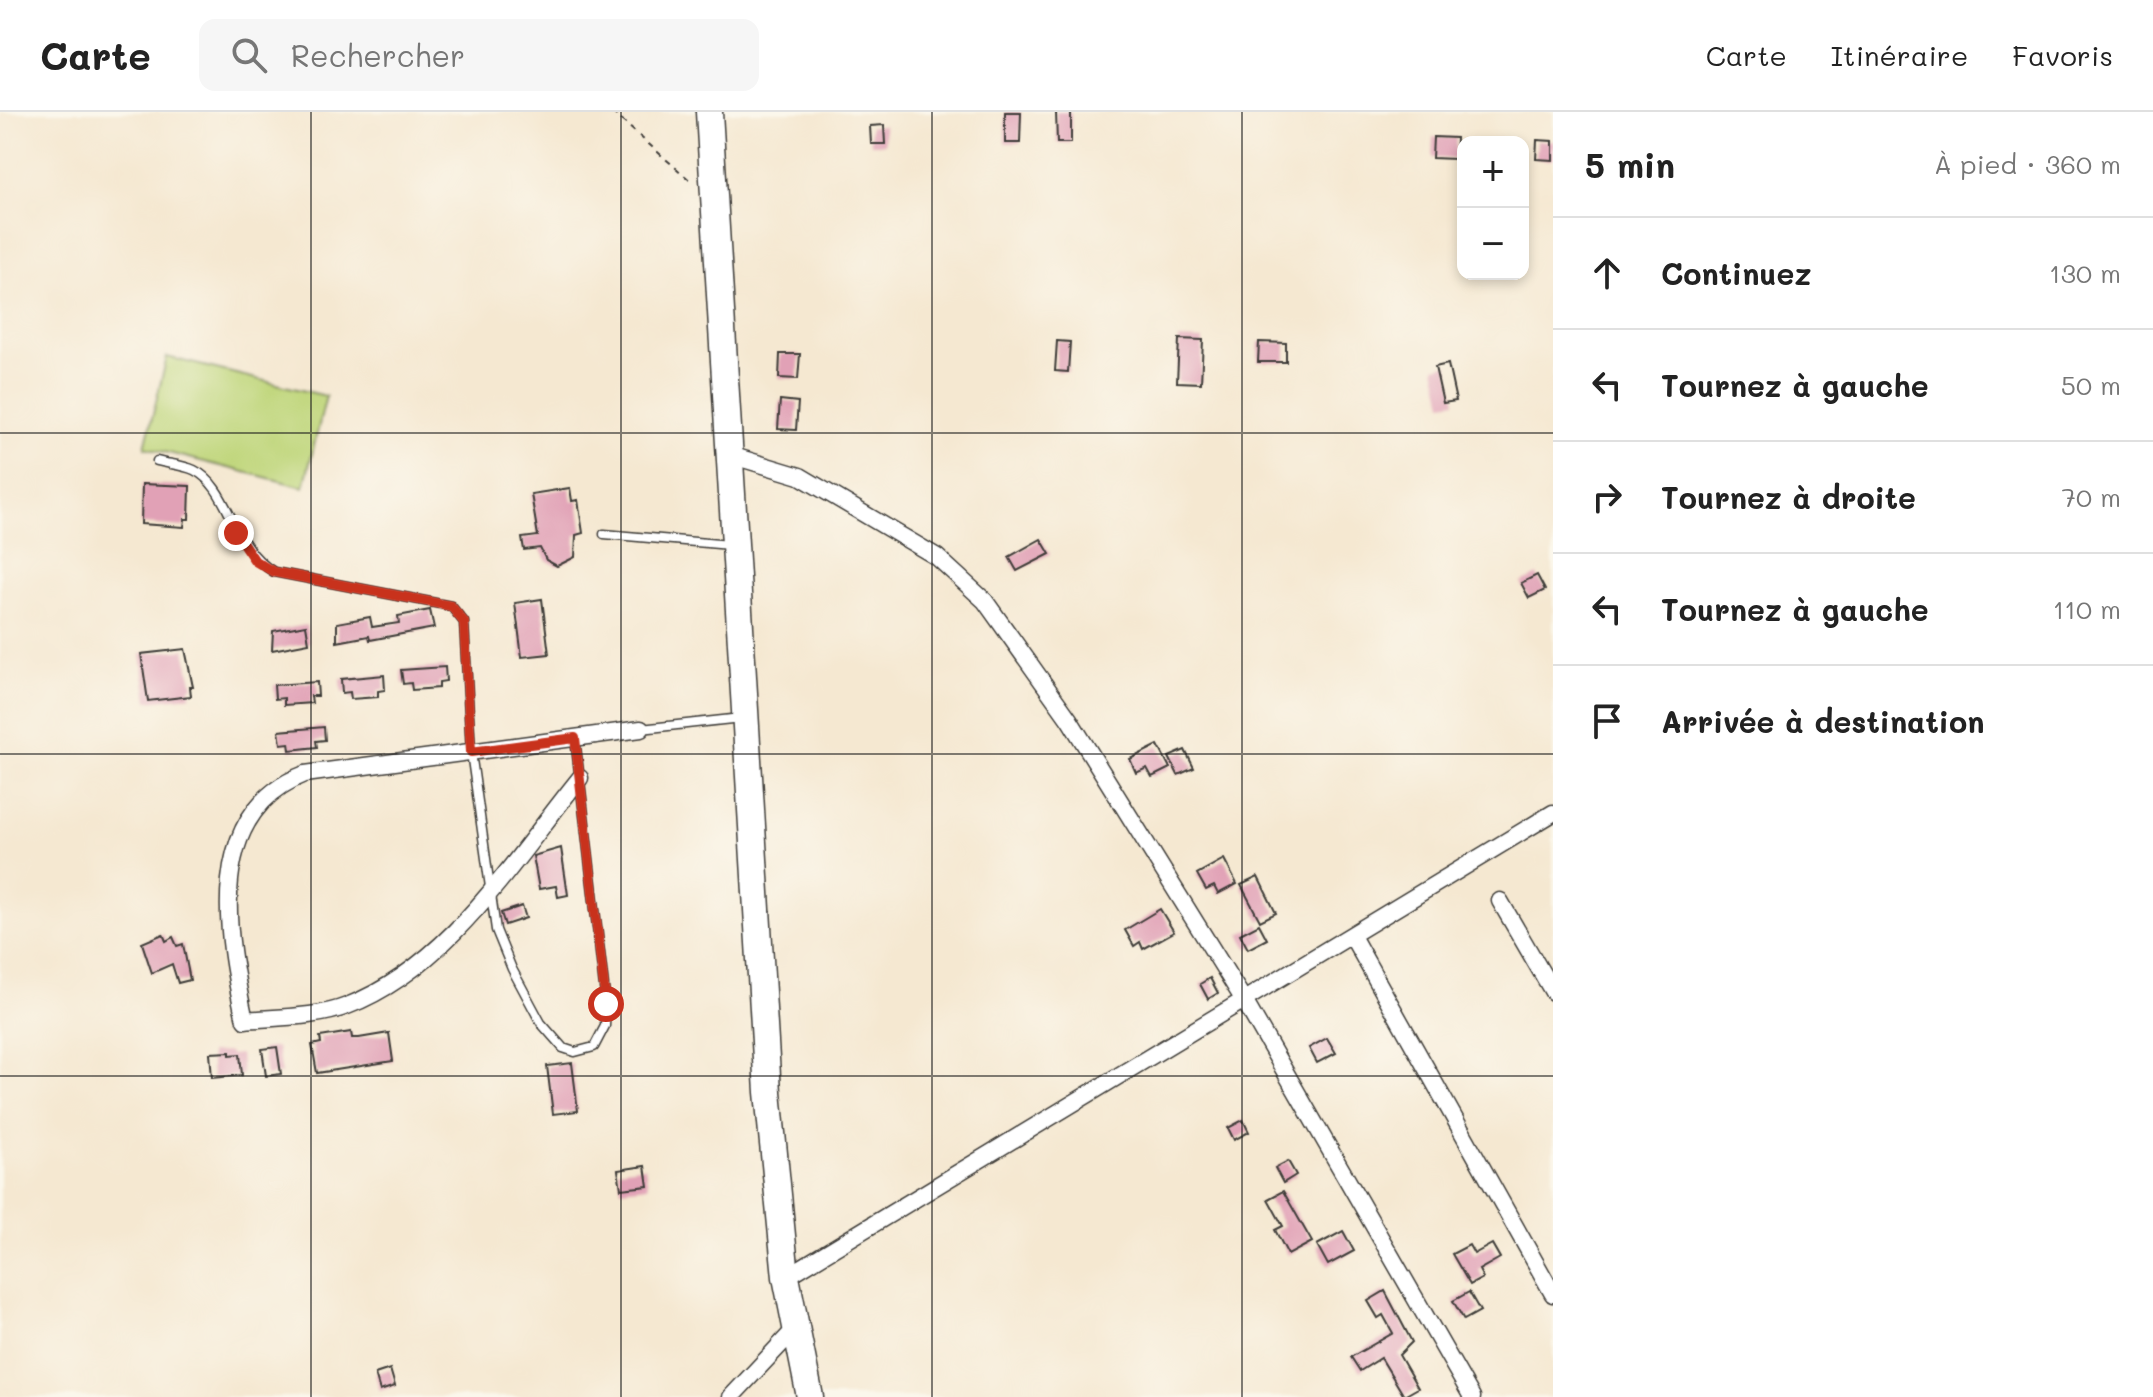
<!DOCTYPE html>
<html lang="fr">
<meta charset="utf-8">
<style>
body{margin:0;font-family:Mali,sans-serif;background:#f6f6f6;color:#222}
.controls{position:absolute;right:24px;top:24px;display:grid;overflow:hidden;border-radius:16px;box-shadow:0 4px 12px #0003}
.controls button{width:72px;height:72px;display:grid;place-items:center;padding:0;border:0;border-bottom:2px solid #e0e0e0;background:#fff;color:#222;font:40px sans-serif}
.stop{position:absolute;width:24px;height:24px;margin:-18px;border:6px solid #c8321e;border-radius:50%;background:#fff}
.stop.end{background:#c8321e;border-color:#fff;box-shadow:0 2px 8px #0008}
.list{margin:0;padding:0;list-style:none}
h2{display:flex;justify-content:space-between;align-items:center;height:104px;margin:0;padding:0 32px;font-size:34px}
h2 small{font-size:26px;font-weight:400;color:#767676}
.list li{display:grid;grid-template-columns:52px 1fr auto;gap:24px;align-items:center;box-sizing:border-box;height:112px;padding:0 32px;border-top:2px solid #e0e0e0}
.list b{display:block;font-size:30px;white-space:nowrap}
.list em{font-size:26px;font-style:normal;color:#767676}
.icon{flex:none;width:44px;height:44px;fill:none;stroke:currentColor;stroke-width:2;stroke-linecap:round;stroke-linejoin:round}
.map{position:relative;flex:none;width:1553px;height:1285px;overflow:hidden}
header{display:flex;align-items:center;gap:48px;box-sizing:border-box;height:112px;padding:0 40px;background:#fff;border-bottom:2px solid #e0e0e0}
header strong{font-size:38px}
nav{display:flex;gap:44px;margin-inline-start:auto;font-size:28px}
.search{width:560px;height:72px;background:#f6f6f6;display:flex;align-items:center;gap:20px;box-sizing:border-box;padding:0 28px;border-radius:16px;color:#767676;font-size:30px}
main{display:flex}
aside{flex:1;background:#fff}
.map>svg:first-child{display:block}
</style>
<header>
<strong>Carte</strong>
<div class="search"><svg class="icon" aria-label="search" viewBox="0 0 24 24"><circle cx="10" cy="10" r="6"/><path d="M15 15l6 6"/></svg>Rechercher</div>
<nav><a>Carte</a><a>Itinéraire</a><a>Favoris</a></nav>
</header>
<main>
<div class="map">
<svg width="1553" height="1285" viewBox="0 0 1553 1285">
<rect width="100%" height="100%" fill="#fbf7ec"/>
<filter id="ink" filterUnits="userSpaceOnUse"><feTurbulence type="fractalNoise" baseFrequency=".0125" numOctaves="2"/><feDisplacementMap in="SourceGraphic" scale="16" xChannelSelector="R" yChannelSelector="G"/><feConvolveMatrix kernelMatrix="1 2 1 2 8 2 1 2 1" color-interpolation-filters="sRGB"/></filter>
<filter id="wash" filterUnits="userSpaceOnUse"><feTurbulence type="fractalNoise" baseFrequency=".006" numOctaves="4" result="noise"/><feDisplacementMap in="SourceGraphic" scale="32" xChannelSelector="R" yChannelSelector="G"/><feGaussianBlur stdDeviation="1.8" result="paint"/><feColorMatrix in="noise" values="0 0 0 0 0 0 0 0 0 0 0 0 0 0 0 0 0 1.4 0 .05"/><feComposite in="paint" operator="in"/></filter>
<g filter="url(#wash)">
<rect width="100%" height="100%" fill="#f5e8d1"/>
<path fill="#bfd67a" stroke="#6e794b" stroke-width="2" d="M167,245L326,284L304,375L145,335Z"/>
<g id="blocks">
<g fill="#e1a1b6">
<path d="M1005,0H1021L1020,31H1005Z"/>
<path d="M1056,0H1071V31H1057Z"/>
<path d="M884,13L885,32H871L870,14Z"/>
<path d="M1433,25L1456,26L1455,47L1432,46Z"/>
<path d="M1537,28L1553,29V48L1536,47Z"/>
<path d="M1179,227L1203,228L1201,271L1177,270Z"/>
<path d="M1057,229L1070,230L1068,260L1055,259Z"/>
<path d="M1259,230L1286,231V250H1258Z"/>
<path d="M780,242H800L798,267L779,266Z"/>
<path d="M1448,252L1456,289L1443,291L1435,255Z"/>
<path d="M780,288L798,290L796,318L778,317Z"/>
<path d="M142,372L190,374L189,407H185L184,415L141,412Z"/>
<path d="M570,376L572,389L578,388L583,421L576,423L575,445L557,454L546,448L540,436L524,438L522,426L538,424L531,382Z"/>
<path d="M1041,427L1050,442L1017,459L1009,445Z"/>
<path d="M1537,463L1545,478L1529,486L1521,471Z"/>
<path d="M542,487L549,542L522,545L515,491Z"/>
<path d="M430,498L434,516L370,528L369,524L337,530V511L370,505L372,515L399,511L398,504Z"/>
<path d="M306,513L309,531L272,538L273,519Z"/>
<path d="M185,537L193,575H190L191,584L148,589L141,542Z"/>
<path d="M445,555L446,569L439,570V576L412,578L411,571L403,572L401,558Z"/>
<path d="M384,563L385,578L378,579V585L351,587L350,580L342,581L341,567Z"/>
<path d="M317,570L318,584H311L312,591L284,593V586L275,587L274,573Z"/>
<path d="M324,615L325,628L316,629L317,635L290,638L289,631L281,632L279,619Z"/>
<path d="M1158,633L1170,656L1152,665L1147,656L1136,661L1130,647Z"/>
<path d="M1185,638L1194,656L1178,663L1169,645Z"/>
<path d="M561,736L568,783L558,785L556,774L539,777L533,744Z"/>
<path d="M1224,747L1237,772L1218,782L1214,774L1206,778L1197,762Z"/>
<path d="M1258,765L1276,801L1260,809L1241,773Z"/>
<path d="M522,794L526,806L505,813L501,801Z"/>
<path d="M1160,797L1174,820L1143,837L1140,830L1134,834L1125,818Z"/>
<path d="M1259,812L1267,827L1248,837L1240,822Z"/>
<path d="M163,822L166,829L173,825L177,834L183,832L190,868L178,871L172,852L152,861L142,831Z"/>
<path d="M1210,866L1218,881L1208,887L1200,872Z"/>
<path d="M351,920L352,926H359L389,921L393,949L317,961L312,933L321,931L320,925Z"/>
<path d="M1327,926L1336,941L1317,951L1309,936Z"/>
<path d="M277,935L281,962L266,964L262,937Z"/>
<path d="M230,940V943L240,942L242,963L212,966L210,941Z"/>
<path d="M572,951L578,999L553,1002L547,954Z"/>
<path d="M1243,1008L1249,1020L1234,1028L1228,1016Z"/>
<path d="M1288,1049L1296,1063L1283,1071L1275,1056Z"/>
<path d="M645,1054L648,1074L621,1077L618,1058Z"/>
<path d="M1283,1079L1312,1130L1288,1143L1275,1118L1283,1114L1268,1087Z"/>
<path d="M1343,1119L1354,1139L1328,1153L1317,1133Z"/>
<path d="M1492,1132L1500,1146L1479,1158L1483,1166L1470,1173L1452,1142L1469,1133L1474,1142Z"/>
<path d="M1385,1179L1412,1230L1399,1243L1418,1276L1404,1284L1381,1246L1360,1259L1351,1245L1393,1221L1383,1203L1378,1206L1368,1189Z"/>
<path d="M1469,1180L1480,1199L1464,1208L1453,1189Z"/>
<path d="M390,1257L395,1274L380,1279L375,1262Z"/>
</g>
</g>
</g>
<g filter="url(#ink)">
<use href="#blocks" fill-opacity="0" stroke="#3d3b37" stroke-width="2"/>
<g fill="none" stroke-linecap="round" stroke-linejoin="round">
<defs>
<g id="service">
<path d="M157,349C168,352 183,353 194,358C230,375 231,435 274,460L451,494L464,510L471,640L496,818L512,857L541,911L563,936L575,940L594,935L605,914L606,892L575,626"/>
<path d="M604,422L730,433"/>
<path d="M641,617L741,606"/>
</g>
<g id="minor">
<path d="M730,343L800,364L937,445L985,489L1069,607L1245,890L1472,1285"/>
<path d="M580,666C514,747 449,855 347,894C317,906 277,905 245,908C226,823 204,701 305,662L641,617"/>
<path d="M1500,789L1553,880"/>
<path d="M1352,824L1553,1182"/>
<path d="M786,1165L1553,701"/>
<path d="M731,1285L795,1217"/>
</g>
<path id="trunk" d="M709,0L768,980L786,1165L810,1285"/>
</defs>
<use href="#service" stroke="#3d3b37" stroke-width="11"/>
<use href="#minor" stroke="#3d3b37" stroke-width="19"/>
<use href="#trunk" stroke="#3d3b37" stroke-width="29"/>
<path stroke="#3d3b37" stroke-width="2" stroke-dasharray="6 6" stroke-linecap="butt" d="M612,0L692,70"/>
<use href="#service" stroke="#fff" stroke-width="8"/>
<use href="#minor" stroke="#fff" stroke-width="16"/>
<use href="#trunk" stroke="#fff" stroke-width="26"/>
</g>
</g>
<g fill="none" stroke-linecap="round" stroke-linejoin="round" filter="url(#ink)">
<path stroke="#c8321e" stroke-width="10" d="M236,421L255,449L274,460L451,494L464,510L471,640L575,626L606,892"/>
</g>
<path fill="none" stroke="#1c1c1c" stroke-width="2" stroke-opacity="0.55" d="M311,0V1285M621,0V1285M932,0V1285M1242,0V1285M0,321H1553M0,642H1553M0,964H1553"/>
</svg>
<div class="controls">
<button>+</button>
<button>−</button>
</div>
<div class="stop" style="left:606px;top:892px"></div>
<div class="stop end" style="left:236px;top:421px"></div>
</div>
<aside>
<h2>5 min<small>À pied · 360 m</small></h2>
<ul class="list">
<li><svg class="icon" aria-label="ahead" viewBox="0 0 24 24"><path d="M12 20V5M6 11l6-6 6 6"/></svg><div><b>Continuez</b></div><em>130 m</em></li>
<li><svg class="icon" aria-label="left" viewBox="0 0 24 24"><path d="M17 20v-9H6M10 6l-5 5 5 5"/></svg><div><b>Tournez à gauche</b></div><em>50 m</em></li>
<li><svg class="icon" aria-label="right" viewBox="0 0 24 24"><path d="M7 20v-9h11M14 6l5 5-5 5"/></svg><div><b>Tournez à droite</b></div><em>70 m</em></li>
<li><svg class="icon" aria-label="left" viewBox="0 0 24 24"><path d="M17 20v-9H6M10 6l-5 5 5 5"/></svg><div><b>Tournez à gauche</b></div><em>110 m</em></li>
<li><svg class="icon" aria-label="arrive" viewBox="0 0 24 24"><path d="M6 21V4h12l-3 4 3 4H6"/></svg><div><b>Arrivée à destination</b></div></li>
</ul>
</aside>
</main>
